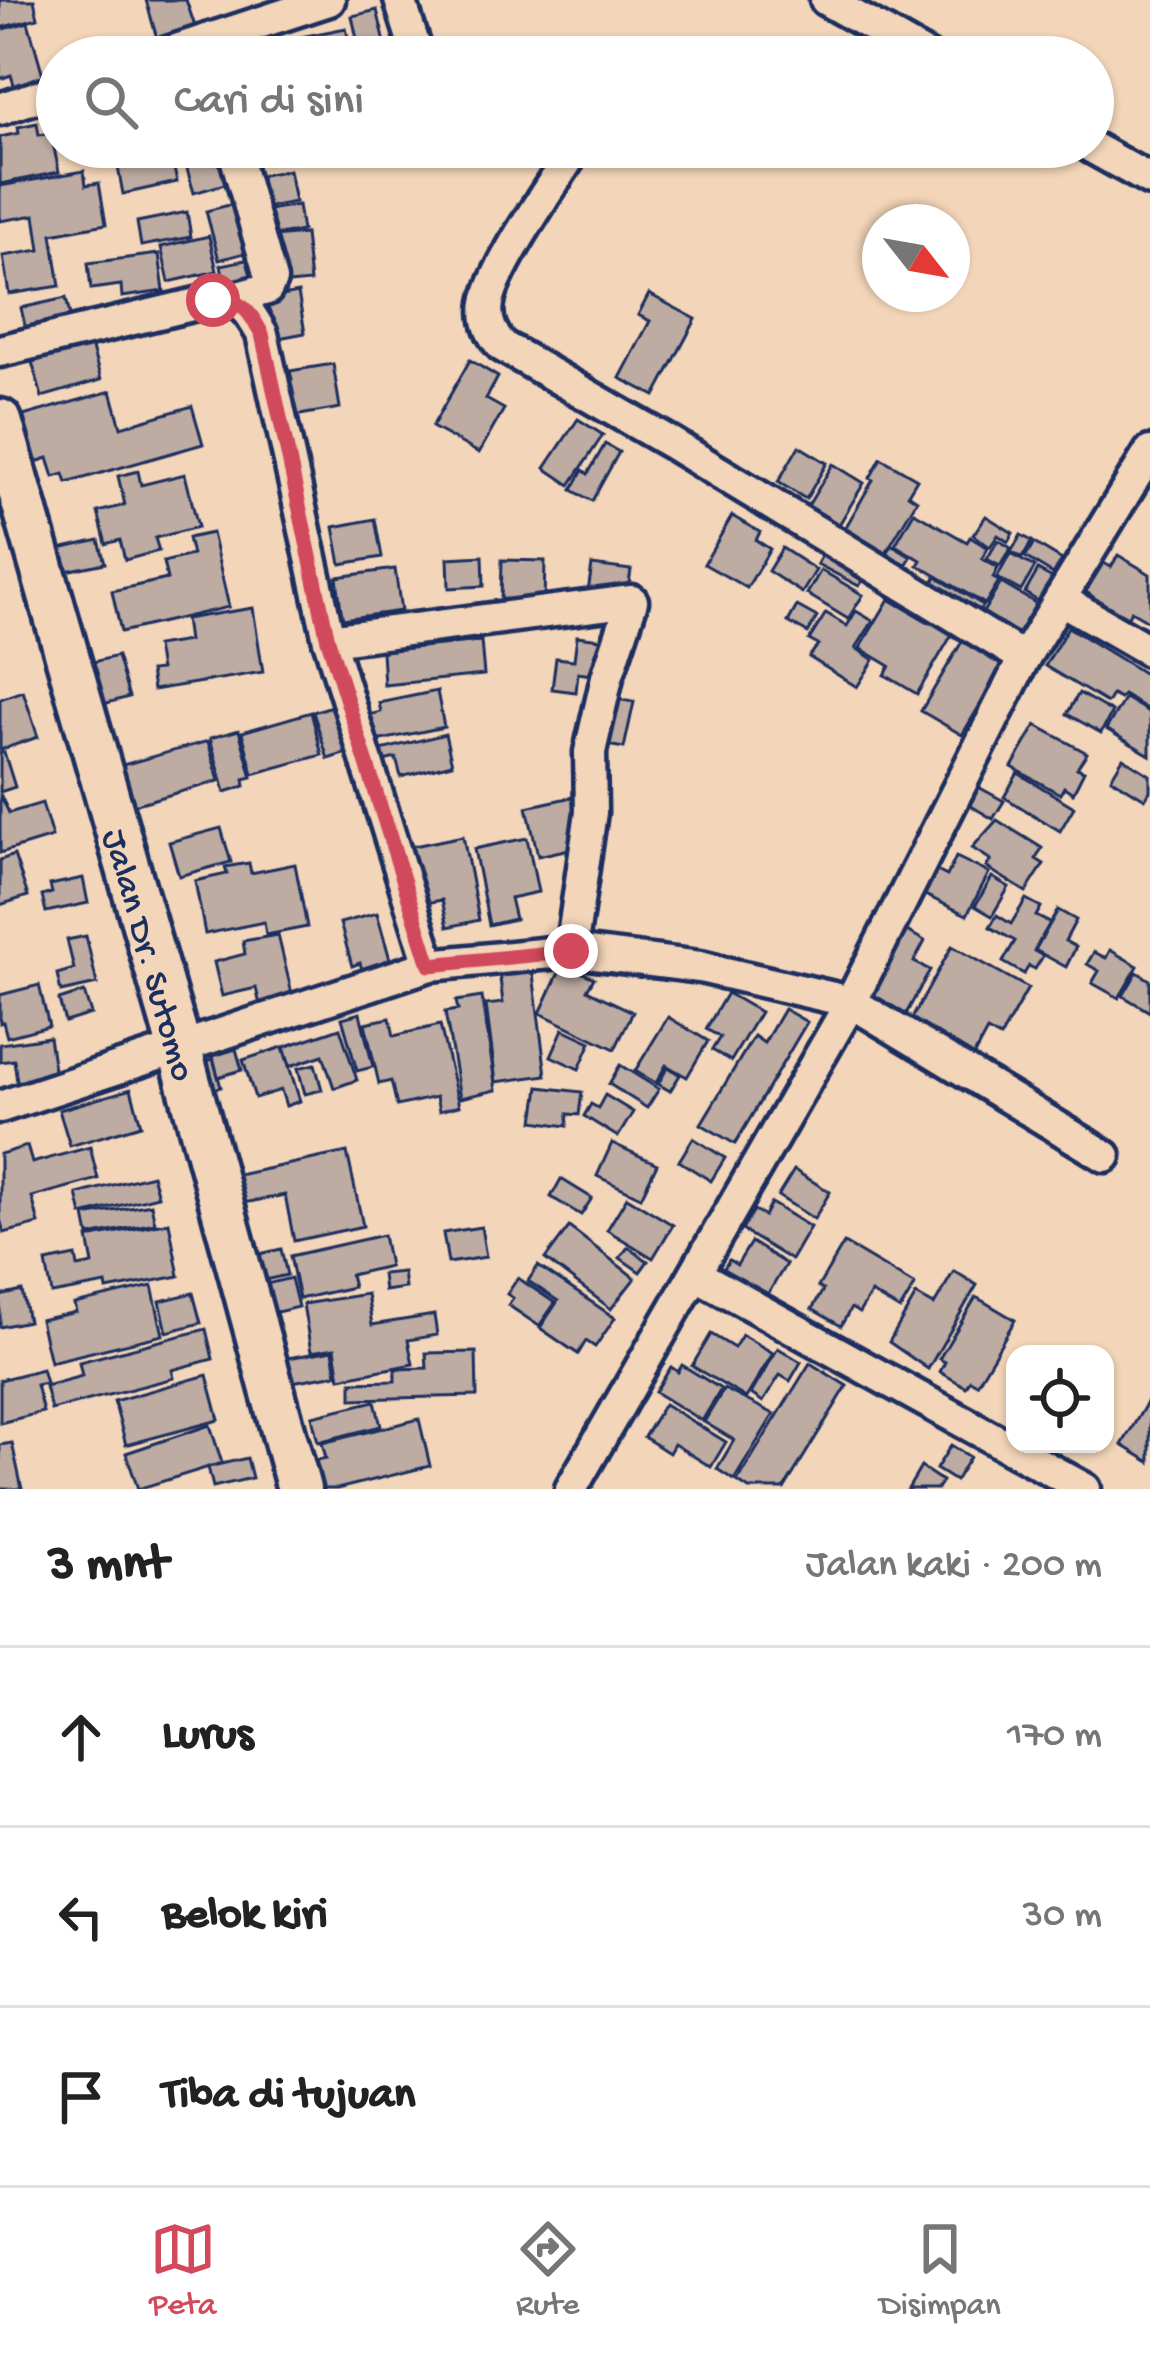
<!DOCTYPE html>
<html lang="id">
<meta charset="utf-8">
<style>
body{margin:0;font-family:"Gochi Hand",sans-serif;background:#f6f6f6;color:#222}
.controls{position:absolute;right:36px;bottom:36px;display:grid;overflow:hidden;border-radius:24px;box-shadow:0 3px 9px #0004}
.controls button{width:108px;height:108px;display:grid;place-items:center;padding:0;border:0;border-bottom:3px solid #e0e0e0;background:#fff;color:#222;font:60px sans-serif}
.compass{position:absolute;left:862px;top:204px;width:108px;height:108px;border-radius:50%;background:#fff;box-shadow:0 3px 9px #0004;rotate:121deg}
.stop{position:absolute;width:36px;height:36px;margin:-27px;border:9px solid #d1495b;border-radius:50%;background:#fff}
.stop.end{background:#d1495b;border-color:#fff;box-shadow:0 3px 12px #0008}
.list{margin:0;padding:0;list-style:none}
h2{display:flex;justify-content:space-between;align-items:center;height:156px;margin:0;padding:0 48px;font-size:51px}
h2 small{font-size:39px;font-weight:400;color:#767676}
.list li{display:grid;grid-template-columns:78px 1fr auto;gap:36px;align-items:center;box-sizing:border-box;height:180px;padding:0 48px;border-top:3px solid #e0e0e0}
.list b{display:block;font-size:45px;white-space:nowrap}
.list em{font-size:39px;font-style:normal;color:#767676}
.icon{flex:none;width:66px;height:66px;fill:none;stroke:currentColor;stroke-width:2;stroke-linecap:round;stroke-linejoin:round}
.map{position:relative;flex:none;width:1150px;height:1489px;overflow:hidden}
.search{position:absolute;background:#fff;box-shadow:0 3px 9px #0004;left:36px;right:36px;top:36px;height:132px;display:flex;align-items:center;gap:30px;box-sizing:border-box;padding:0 42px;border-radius:66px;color:#767676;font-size:45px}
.sheet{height:696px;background:#fff}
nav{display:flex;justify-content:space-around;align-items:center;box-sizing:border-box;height:168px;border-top:3px solid #e0e0e0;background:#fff;font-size:33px;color:#767676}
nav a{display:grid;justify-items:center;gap:6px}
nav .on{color:#d1495b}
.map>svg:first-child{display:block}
</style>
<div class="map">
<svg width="1150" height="1489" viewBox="0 0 1150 1489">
<rect width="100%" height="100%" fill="#f3d5b9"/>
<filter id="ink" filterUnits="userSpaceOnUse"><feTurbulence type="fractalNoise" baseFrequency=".00833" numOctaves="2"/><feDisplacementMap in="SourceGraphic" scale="24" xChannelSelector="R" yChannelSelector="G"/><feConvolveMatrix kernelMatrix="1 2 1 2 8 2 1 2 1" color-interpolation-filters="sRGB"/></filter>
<g filter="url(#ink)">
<g fill="#beaca3" stroke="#1b2f5e" stroke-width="3">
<path d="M0,0H34L38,18L0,28Z"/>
<path d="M146,0H186L199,38L160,49Z"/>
<path d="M377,10L386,47L360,53L352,16Z"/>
<path d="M28,22L45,82L16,91L11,75L0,79V30Z"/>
<path d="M346,28L352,57H306L301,37Z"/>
<path d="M254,40L258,57H229L226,47Z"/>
<path d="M37,123L39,135L51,133L59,172L0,184V137L19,133L18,127Z"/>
<path d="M191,147H225L235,181L194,193L185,162L194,160Z"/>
<path d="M170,150L177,182L123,194L117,162Z"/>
<path d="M289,170L295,202L257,209L252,177Z"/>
<path d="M84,171L86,185L99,183L106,224L52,234L60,286L9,294L3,256L40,250L35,215L0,221V186Z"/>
<path d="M244,201L256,250L219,260L206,211Z"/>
<path d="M298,205L302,231L266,237L262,211Z"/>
<path d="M187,212L191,237L141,246L137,222Z"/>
<path d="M305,234L310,282L278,285L273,237Z"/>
<path d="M209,236L217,271L169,282L161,247Z"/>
<path d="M159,254L164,291L122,297L121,285L91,289L88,263Z"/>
<path d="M260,257L265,287L227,294L221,265Z"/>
<path d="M298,293L305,333L273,339L266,299Z"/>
<path d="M649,294L696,319L655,396L620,378L650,321L638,315Z"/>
<path d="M66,298L74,333L29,343L21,308Z"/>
<path d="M91,345L101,380L42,397L32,362Z"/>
<path d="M470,360L498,377L486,399L504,409L479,453L432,427Z"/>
<path d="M333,364L340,408L294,416L282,381L292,379L290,371Z"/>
<path d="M111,391L121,427L192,406L203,444L67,483L64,474L54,477L48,458L36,462L23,416Z"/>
<path d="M578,419L603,435L570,485L545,468Z"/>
<path d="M605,444L619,452L592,501L572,490L583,470L588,474Z"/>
<path d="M799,446L827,463L806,499L778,482Z"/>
<path d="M881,458L917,479L908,494L917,500L881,561L840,537L873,480L870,478Z"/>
<path d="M833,464L864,483L837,528L806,509Z"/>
<path d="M138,471L141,485L185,474L198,527L155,538L159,551L125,560L120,540L106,544L98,512L125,505L118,476Z"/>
<path d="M914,512L967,542L970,537L988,548L982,559L998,568L993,578L999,581L985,604L918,565L921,560L895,545Z"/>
<path d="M732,516L760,532L756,540L770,549L747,588L704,564Z"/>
<path d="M986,516L1013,533L1008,542L998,535L990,547L973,535Z"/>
<path d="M375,519L382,557L341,564L334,527Z"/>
<path d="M212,533L229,607L121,632L112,591L167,579L163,562L192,555L188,538Z"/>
<path d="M1021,535L1032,541L1022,558L1011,552Z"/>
<path d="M99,540L105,563L56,573L51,551Z"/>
<path d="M998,540L1011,548L1000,566L987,559Z"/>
<path d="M1034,543L1062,560L1053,574L1025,557Z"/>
<path d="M892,545L911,557L900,575L881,564Z"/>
<path d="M782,548L816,570L802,593L768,571Z"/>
<path d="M825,550L868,573L859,586L817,564Z"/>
<path d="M1010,554L1035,567L1021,591L997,578Z"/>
<path d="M1118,555L1150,574V622L1131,611L1121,628L1086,607L1092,596L1083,590L1100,561L1111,567Z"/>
<path d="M483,556L484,586L449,588L448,558Z"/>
<path d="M502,560L545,561L544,603H501Z"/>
<path d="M592,565L631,570L627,597L588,592Z"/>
<path d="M395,569L401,611L342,619L337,577Z"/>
<path d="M821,570L863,595L848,619L807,594Z"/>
<path d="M1038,570L1054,579L1041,603L1025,593Z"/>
<path d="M936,577L983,605L973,620L927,592Z"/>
<path d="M1001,583L1037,604L1033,610L1037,613L1020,641L980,617Z"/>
<path d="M889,599L930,623L936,613L957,626L917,694L885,675L890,666L860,648Z"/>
<path d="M797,606L817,617L808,633L788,622Z"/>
<path d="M253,608L263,672L153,690L150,671L160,670L156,646L188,641L185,619Z"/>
<path d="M856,611L873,621L856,648L874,660L857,687L809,657L818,645L809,640L826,613L847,626Z"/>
<path d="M1068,627L1150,677V711L1123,695L1120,699L1112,695L1107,703L1045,666Z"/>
<path d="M967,633L1008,658L962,735L921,711Z"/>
<path d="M577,636L609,640L604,677L578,673L576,692L552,689L556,658L574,660Z"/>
<path d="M481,641L484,675L384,685L382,651Z"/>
<path d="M117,656L129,697L100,705L89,663Z"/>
<path d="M23,691L38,737L0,750V699Z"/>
<path d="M437,691L444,727L367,743L361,717L381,712L379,703Z"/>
<path d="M1079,693L1112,712L1101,733L1067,714Z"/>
<path d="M611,698L634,702L624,748L601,744Z"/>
<path d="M1125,698L1150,713V755L1106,729Z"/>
<path d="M335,705L350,752L328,759L313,712Z"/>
<path d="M311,712L322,755L253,774L242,732Z"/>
<path d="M1036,725L1087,753L1077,768L1084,771L1073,793L1064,787L1060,794L1012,767Z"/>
<path d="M239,730L252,777L244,779L245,786L225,792L210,738Z"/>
<path d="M445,734L452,764L401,777L396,758L384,761L381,750Z"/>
<path d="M208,741L219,781L123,808L112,768Z"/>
<path d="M4,752L15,787L0,792V753Z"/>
<path d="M1123,758L1150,775V791L1145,799L1111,778Z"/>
<path d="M1018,773L1074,807L1060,831L1004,797Z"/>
<path d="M971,783L1004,801L993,819L961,800Z"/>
<path d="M0,794L9,813L42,803L52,837L0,853Z"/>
<path d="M572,797L583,846L538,856L527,807Z"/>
<path d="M997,820L1042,848L1036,859L1044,864L1026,892L986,867L991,860L972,848Z"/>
<path d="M221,828L231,862L179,876L169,842Z"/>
<path d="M463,836L479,920L448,927L442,900L420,904L409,847Z"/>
<path d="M527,838L538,892L510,898L515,919L489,925L474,849Z"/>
<path d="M14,855L28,896L0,905V860Z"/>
<path d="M956,857L989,873L967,915L923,894L935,870L947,876Z"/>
<path d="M249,863L251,873L295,864L307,927L266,935L264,922L205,934L195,881L227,874L225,867Z"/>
<path d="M992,877L1009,887L992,916L975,906Z"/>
<path d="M83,878L88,903L46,912L42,896L52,893L50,885Z"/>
<path d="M1026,899L1041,907L1036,916L1050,923L1034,951L1043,956L1035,969L1029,966L1024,974L1003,962L1015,941L990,927L997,915L1011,924Z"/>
<path d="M1058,910L1076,920L1065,941L1076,947L1066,967L1035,950Z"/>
<path d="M377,913L393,970L365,978L360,963L352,966L340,923Z"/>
<path d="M896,925L925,941L914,962L930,970L900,1025L864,1006Z"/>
<path d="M278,935L293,998L260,1005L256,988L222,996L214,962L245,954L243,941Z"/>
<path d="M86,936L97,984L61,992L57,974L74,969L67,940Z"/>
<path d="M952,946L1028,988L1000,1038L987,1031L968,1066L905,1031Z"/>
<path d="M1110,950L1138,966L1119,998L1092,983L1099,971L1087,964L1094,952L1106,958Z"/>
<path d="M563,964L594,978L587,990L633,1012L615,1049L540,1013Z"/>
<path d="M532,966L546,1075L496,1082L486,1005L503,1003L499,970Z"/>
<path d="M1137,972L1150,980V1012L1123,996Z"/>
<path d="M39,985L49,1026L7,1037L3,1022L0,1023V995Z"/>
<path d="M84,992L91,1014L65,1022L59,1000Z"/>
<path d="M727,993L760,1012L731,1061L712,1050L720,1037L706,1029Z"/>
<path d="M482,997L496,1090L460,1098L445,1012L458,1010L456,1001Z"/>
<path d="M784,1009L807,1022L735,1144L701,1124L754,1036L764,1043Z"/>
<path d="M360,1013L373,1067L357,1071L342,1018Z"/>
<path d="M668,1017L708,1041L687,1077L666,1065L656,1083L635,1071Z"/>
<path d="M390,1018L394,1036L440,1025L459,1106L439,1111L436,1097L397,1106L391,1081L379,1084L365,1023Z"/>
<path d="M340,1028L357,1080L334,1088L323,1055L290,1066L284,1047Z"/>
<path d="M563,1029L591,1042L579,1069L551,1056Z"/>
<path d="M49,1037L56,1083L18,1089L14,1060L0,1062V1044Z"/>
<path d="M283,1047L300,1101L286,1106L281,1090L255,1098L243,1060Z"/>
<path d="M236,1049L242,1070L218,1077L213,1056Z"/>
<path d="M213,1059L221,1087L202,1092L194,1065Z"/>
<path d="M315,1064L322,1090L305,1094L298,1068Z"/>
<path d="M620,1065L659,1089L647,1108L609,1084Z"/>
<path d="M668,1067L680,1075L670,1091L658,1084Z"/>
<path d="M539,1087L582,1092L579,1115L568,1114L567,1126L534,1121Z"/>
<path d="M131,1089L141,1125L70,1146L59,1110Z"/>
<path d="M605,1095L633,1112L618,1137L584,1116L591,1104L598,1108Z"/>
<path d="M693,1138L725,1158L711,1181L679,1161Z"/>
<path d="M612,1143L657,1164L641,1197L597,1176Z"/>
<path d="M27,1146L32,1163L90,1147L98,1179L32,1197L39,1224L4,1233L0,1219V1154Z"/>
<path d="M347,1152L363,1226L294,1241L285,1195L244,1203L238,1175Z"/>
<path d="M794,1170L830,1192L814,1219L778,1196Z"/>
<path d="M152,1175L158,1196L82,1215L77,1194Z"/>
<path d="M561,1179L592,1198L581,1215L551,1197Z"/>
<path d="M627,1197L673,1225L653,1258L607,1230Z"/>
<path d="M771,1203L810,1227L791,1260L742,1230L754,1210L764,1216Z"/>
<path d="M151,1204L155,1223L89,1236L85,1216Z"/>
<path d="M169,1222L179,1276L107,1290L106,1284L52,1294L46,1262L76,1256L78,1267L93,1264L88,1238Z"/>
<path d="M481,1227L486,1257L448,1263L443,1233Z"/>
<path d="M569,1227L635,1278L611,1309L545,1259Z"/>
<path d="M383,1235L389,1266L350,1275L353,1287L299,1299L290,1256Z"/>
<path d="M751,1242L786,1264L762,1304L718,1278L729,1260L737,1265Z"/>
<path d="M844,1243L915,1285L900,1310L871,1293L859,1313L851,1308L841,1326L812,1309L823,1290L818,1287Z"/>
<path d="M628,1247L648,1261L640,1272L620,1258Z"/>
<path d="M281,1249L287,1275L256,1282L251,1256Z"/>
<path d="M538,1266L615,1318L595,1347L586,1341L578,1354L540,1328L558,1301L528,1281Z"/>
<path d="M954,1271L977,1285L928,1369L889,1342L916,1295L934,1305Z"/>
<path d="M403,1272L405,1288L384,1291L382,1274Z"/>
<path d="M291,1278L298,1307L265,1315L258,1286Z"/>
<path d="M518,1278L555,1303L539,1326L508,1305L513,1298L507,1294Z"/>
<path d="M152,1286L163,1335L50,1362L40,1320L76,1312L74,1304Z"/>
<path d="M22,1291L28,1321L0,1327V1296Z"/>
<path d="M193,1293L201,1323L167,1332L160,1301Z"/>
<path d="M367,1294L372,1325L434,1315L437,1335L408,1340L413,1364L340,1378L335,1348L311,1352L303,1304Z"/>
<path d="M976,1297L1015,1320L977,1384L970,1380L966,1387L940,1372L945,1362L939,1359Z"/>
<path d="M206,1329L213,1359L172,1370L174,1378L51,1410L45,1386L82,1376L79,1362Z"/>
<path d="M711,1334L734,1348L742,1335L773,1353L746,1398L692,1366Z"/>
<path d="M778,1348L801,1362L790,1381L780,1375L763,1402L751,1394Z"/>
<path d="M333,1350L337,1374L292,1382L288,1358Z"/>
<path d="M476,1352L477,1396L352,1399V1382L395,1381V1369L427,1368L426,1353Z"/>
<path d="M810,1363L847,1386L784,1489H749L737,1481Z"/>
<path d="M682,1365L721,1389L702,1421L655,1392L671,1367L678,1372Z"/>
<path d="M42,1369L46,1383L36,1385L43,1412L0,1423V1380Z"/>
<path d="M207,1375L219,1420L126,1445L114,1401Z"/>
<path d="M724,1389L774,1414L734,1480L717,1469L734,1440L704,1422Z"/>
<path d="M1150,1397V1462L1122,1445Z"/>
<path d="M375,1401L381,1426L318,1442L312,1416Z"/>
<path d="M664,1404L726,1442L711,1467L674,1444L669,1453L644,1437Z"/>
<path d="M419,1419L430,1466L337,1489H313L307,1462L326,1458L322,1443Z"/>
<path d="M210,1425L222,1463L138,1489L126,1453Z"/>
<path d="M12,1443L22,1489H0V1445Z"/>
<path d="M951,1445L970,1457L955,1481L936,1469Z"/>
<path d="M247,1458L252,1478L213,1487L208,1467Z"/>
<path d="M921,1467L942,1481L937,1489H908Z"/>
</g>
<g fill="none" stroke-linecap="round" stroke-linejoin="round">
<defs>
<g id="street">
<path d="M400,0L418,57"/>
<path d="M826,0L927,57"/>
<path d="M155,57L329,0"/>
<path d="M578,57L600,54L609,57"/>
<path d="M0,109L57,90"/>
<path d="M576,147C555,181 493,269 488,303C485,320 491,334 502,346L671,443L1024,658"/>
<path d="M1091,147L1150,180"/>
<path d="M231,299L267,289L271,280L233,147"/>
<path d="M0,351L213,300C242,298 249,311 262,334L329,640L430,965"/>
<path d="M1060,599L1150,651"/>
<path d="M329,640L632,601L607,677L590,752L591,812L571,951"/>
<path d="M0,1107L430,965L571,951L700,967L851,1002L1105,1156"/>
<path d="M695,1274L1085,1489"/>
<path d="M571,1489L851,1002L1024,658L1150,452"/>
</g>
<path id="secondary" d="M0,421L180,1050L299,1489"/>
</defs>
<use href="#street" stroke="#1b2f5e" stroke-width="39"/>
<use href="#secondary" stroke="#1b2f5e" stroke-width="51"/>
<use href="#street" stroke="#f3d5b9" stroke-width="30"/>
<use href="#secondary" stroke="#f3d5b9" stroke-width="42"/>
</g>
</g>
<g fill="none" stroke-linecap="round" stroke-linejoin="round" filter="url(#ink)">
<path stroke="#d1495b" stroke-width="15" d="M213,300C242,298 249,311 262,334L328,640L430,965L571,951"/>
</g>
<g text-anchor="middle" stroke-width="9" stroke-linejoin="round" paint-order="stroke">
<g font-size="36" fill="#1b2f5e" stroke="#f3d5b9">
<text transform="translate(152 954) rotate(74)" y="13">Jalan Dr. Sutomo</text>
</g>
</g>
</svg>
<div class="controls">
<button><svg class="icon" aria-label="locate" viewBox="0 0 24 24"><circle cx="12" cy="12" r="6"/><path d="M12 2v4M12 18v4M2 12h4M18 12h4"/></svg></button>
</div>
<svg class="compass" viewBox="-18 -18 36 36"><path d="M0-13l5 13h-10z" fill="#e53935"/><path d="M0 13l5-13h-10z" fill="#767676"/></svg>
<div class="stop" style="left:213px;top:300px"></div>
<div class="stop end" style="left:571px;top:951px"></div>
<div class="search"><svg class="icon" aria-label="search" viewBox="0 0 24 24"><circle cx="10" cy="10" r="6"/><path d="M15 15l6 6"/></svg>Cari di sini</div>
</div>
<section class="sheet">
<h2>3 mnt<small>Jalan kaki · 200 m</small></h2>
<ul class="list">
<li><svg class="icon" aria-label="ahead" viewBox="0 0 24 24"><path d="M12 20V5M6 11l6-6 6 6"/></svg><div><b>Lurus</b></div><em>170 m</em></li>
<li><svg class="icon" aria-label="left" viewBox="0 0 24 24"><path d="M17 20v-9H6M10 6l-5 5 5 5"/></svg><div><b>Belok kiri</b></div><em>30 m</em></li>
<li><svg class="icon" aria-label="arrive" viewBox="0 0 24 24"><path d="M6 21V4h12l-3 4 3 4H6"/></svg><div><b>Tiba di tujuan</b></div></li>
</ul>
</section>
<nav>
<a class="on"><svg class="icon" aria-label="map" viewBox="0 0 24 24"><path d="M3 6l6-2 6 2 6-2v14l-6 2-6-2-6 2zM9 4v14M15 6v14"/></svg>Peta</a>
<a><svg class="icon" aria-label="directions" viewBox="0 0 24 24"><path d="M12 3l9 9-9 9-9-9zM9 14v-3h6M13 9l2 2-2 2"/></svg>Rute</a>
<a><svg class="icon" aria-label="saved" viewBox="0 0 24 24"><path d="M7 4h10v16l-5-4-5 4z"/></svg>Disimpan</a>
</nav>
